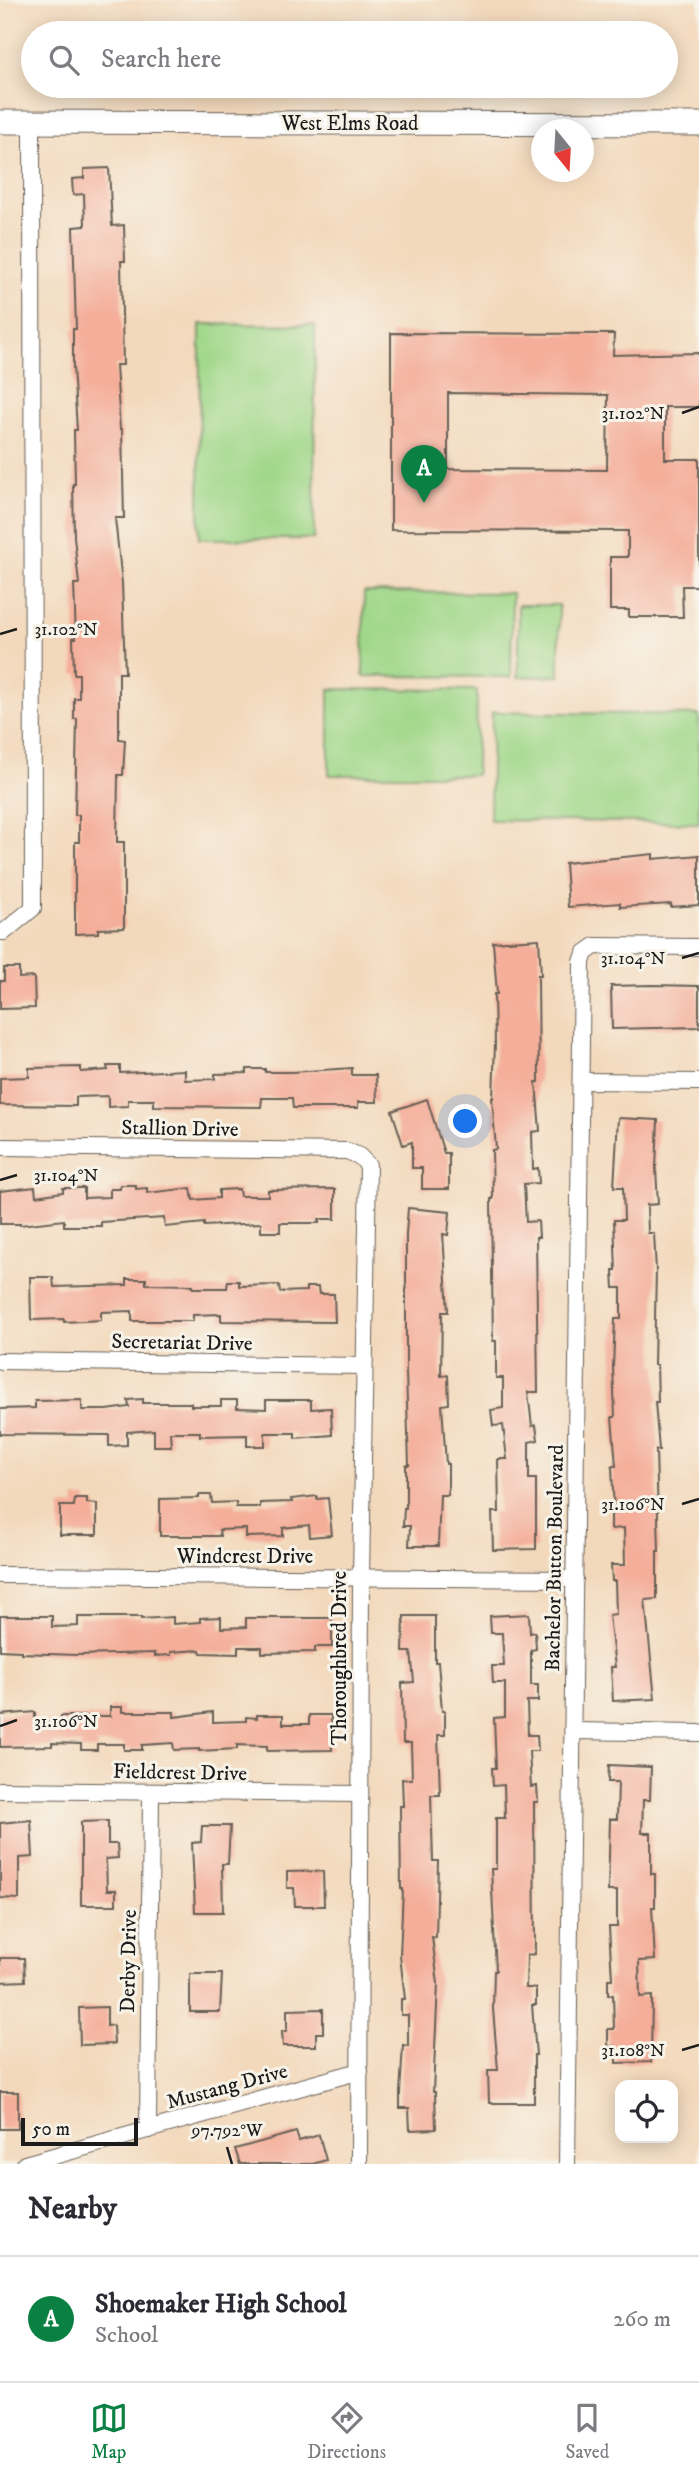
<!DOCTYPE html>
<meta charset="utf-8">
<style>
body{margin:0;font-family:"IM FELL DW Pica",serif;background:#f2f2f3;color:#2b2b33}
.controls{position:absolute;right:21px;bottom:21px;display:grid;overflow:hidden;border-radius:14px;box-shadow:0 4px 18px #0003}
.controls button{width:63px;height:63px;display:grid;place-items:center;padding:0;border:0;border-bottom:2px solid #e1e1e2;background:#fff;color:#2b2b33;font:35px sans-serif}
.compass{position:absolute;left:531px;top:119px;width:63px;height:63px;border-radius:50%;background:#fff;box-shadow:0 4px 18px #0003;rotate:162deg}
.scale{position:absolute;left:21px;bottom:18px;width:117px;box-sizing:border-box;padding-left:7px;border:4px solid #1c1c1c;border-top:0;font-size:19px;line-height:24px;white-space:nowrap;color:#1c1c1c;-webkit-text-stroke:5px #f7f3e8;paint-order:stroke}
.you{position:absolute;left:466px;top:1122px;width:24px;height:24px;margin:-18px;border:5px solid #fff;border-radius:50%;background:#1a73e8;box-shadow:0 0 0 10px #1a73e833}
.badge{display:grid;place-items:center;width:46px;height:46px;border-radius:50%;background:#0b8043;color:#fff;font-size:23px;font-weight:700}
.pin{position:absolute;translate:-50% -58px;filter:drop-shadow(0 2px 4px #0008)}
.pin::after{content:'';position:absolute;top:37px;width:24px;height:21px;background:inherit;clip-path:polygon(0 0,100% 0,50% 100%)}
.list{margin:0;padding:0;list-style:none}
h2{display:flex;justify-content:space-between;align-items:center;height:91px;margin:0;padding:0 28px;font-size:30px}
h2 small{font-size:23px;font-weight:400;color:#7c7c81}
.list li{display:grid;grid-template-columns:46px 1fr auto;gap:21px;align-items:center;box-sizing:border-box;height:126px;padding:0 28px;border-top:2px solid #e1e1e2}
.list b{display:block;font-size:26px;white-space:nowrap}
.list p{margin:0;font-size:23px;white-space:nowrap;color:#7c7c81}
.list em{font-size:23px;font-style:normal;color:#7c7c81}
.icon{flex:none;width:38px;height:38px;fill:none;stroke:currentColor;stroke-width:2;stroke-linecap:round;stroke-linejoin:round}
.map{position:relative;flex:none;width:699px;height:2164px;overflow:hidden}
.search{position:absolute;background:#fff;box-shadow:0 4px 18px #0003;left:21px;right:21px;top:21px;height:77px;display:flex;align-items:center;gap:18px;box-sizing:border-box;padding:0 24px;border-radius:38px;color:#7c7c81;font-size:26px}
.sheet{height:217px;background:#fff}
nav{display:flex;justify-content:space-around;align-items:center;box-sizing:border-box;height:98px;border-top:2px solid #e1e1e2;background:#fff;font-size:19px;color:#7c7c81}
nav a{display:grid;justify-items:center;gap:4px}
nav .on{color:#0b8043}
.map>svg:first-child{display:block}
</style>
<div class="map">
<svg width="699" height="2164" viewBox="0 0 699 2164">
<rect width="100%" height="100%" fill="#f7f3e8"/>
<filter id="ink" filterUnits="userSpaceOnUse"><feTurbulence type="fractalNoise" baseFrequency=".0143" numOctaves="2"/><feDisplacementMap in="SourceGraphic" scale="14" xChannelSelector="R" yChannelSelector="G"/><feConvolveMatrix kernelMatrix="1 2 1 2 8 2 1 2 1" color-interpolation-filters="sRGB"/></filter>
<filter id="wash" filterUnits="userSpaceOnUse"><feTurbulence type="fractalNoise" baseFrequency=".00686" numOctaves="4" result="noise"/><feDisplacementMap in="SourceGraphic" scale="28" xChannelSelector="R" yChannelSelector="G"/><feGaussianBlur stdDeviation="1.57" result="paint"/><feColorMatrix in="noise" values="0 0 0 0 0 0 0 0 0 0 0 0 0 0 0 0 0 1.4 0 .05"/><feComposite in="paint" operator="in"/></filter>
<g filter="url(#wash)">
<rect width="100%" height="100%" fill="#f3d9bc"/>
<g fill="#9fd788" stroke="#5e7a52" stroke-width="2">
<path d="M200,324L315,325L314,539H199Z"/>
<path d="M364,592L512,593L511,677L363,676Z"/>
<path d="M518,605H559V676L518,677Z"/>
<path d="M329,689L477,690L476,775H329Z"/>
<path d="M492,712L699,715V823L490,820Z"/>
</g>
<g id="blocks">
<g fill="#f4ae9a" fill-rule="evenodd">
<path d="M109,168L112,226L124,225L125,261H121L123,365H116L120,429H122L124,518H115L122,583L125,673H119V739L125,740L123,775H118L117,842H124V928L98,929V933L75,934V842H79V815H75L77,719H74V698H79V674H74L73,638H76L74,584H79L74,537L73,484H75L74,430H77L73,367V329H76L73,227L85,226L84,194L73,195L72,179L84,178V169Z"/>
<path d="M391,333L614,334L613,355L699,353V407H665V459H699V586H682L683,617H629V610H610V557H628V531L391,530ZM448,393L608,395L607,470L448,469Z"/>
<path d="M653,854V859L699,855V905L671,907V904L620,907V903L568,907L565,863Z"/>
<path d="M539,939L541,975H538L539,1082H536L540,1131L532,1132L533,1169L538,1168L539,1183L524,1184L526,1222L538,1221L539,1237H536L538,1392H528L532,1426L536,1425L538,1440L529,1442V1479H536V1549L493,1550L492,1512H499L498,1459H507L503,1425L493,1426L491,1410L503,1408V1378H496V1341H493L491,1199H493L492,1150L496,1149L492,1098H493L495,1044L494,994H497L493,942Z"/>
<path d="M4,968H19V978L34,977L35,1008L0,1009V981H4Z"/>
<path d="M652,985L699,986V1027L612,1029L611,986Z"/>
<path d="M107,1066H120V1073L185,1070V1080L215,1079V1074L247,1073V1069H265V1072H292L352,1068V1075H376L377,1102H358V1108H293L292,1098H262L261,1107L154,1106V1100H128V1106L108,1107V1096L76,1097V1106L0,1105V1078L29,1077V1068L81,1067V1072L108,1070Z"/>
<path d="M427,1099L444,1153H449V1189H422V1168H412V1142L403,1145L392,1111Z"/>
<path d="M618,1118L658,1120L656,1168L658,1204L647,1205L648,1233H654L656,1271L654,1365H657L658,1402H655L659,1450H656L659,1551H657V1599L645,1600L655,1699L613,1701L611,1667H615L609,1615L616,1614L615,1581H612L611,1565H625L624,1528L611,1529V1514H614L612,1466H616L612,1417H615L613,1367L615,1319H621V1288H614L613,1270H616L614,1220H624L623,1187H614Z"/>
<path d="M120,1185H136V1189L147,1188V1193L191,1188L193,1200L219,1198V1190L239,1189L240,1196H268V1190L335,1189V1219H319V1223H280V1232H261V1223L204,1226V1223L165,1227L164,1218L101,1222V1226H64V1220L20,1225V1224H0V1191L35,1187L36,1196L63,1192V1188H84V1198L110,1197V1189H120Z"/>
<path d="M408,1208L450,1212L448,1235L443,1234L448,1312H442L441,1376L448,1375L449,1404L442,1405L446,1464H448V1495H440L438,1546H409L410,1526H403L404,1508H406V1465H409L406,1372V1234Z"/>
<path d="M30,1277H53L54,1287L127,1285V1279H146V1284L193,1285V1288H227L228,1281H239V1286L279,1285L280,1292L306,1291V1287H318L319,1294H334L335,1322L221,1321V1314L193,1315V1321H132V1311L101,1312V1320L64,1322V1319L31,1320Z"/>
<path d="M143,1399V1403H191V1406H221V1400H237V1408L266,1409V1400H311V1409L331,1408L332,1435L295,1438V1433H265V1446H247V1435L200,1436V1432H170L171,1446H154V1430L127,1432V1445L109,1446V1435L0,1434V1409L35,1408V1401L82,1400V1410H107L129,1407L128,1400Z"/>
<path d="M199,1495H211L212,1503L236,1502V1507H260V1503L292,1502L291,1499L317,1496V1499L328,1498L332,1535L310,1537L309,1525L283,1528V1536L246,1537V1529L219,1530L220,1536H160V1499L199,1498Z"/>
<path d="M75,1498H87V1503L97,1504V1535H60V1506H74Z"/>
<path d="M529,1614L530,1633L535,1632L536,1649L531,1650V1685H538V1701H527L528,1735H537L538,1751H529L531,1787L537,1786L538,1802H534L535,1954L527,1955L526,1988H536V2005H532L536,2055H534V2103H489L488,2070H498L493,2009L494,1971H496L491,1869H496V1818H505L504,1785L493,1786L492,1768H496L494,1718L505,1717V1683H493L492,1666H504L502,1633H491L490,1616Z"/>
<path d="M0,1616H52V1627L78,1626V1617H141V1619L173,1617V1624L200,1622V1618L221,1617V1628L246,1627V1618H332V1647H315V1652L262,1653V1647H238V1654L201,1653L200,1650L171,1652V1655L155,1656V1653L77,1655L21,1653V1651L0,1650Z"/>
<path d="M404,1616H435V1662H438L442,1711H445V1735H438L440,1795H431L433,1861H438L436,1938L432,1937L438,1984L433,2092H435L436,2129L410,2130L409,2108H400V2093L403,2045L408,2046V2015H401V1999H405L400,1956L403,1889H401L400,1806H403L402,1779H412L411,1743H403L402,1683L414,1682L411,1652H403Z"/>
<path d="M110,1707H122V1712H174V1717L213,1712V1722L246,1721V1717L257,1718V1715H283V1724H309V1715H331L332,1750L267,1751V1746L237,1745V1749L199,1751V1749L174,1750L173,1743L142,1745V1750H124V1744H97V1750H81V1744L52,1743V1746L0,1747V1715L35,1712V1722H61V1716H110Z"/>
<path d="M609,1765L651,1767L650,1800H643L642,1833H651V1874H655V1907H652L655,1960L639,1961L640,1997L652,1996L651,2062L616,2063V2046H608V2029H614L613,1995H608V1979H612L609,1927H617V1891H608L610,1819H617L618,1782H608Z"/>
<path d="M31,1820L33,1857L19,1858V1899L0,1898V1823Z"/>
<path d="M108,1821V1844H117L118,1858L106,1859L107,1890H116V1905H81V1822Z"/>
<path d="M202,1826H230L228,1864H222L223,1912H195L192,1843L201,1842Z"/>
<path d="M323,1871L324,1906H295L294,1888H287V1872Z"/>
<path d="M0,1958H24L25,1981L0,1982Z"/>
<path d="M190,1974H222L220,2012H190Z"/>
<path d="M107,2007V2026L113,2025L114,2044L80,2045L79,2008Z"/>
<path d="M323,2009V2033H316V2046H283L282,2031H287V2010Z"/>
<rect x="0" y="2092" width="18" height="37"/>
<path d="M296,2132L299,2141L319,2135L326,2160L313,2164H240L235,2149Z"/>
</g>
</g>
</g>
<g filter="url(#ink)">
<use href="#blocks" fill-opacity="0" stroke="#675e54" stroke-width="2"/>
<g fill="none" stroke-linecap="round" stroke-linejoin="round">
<defs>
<g id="street">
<path d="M0,932H4L33,908L32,122"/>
<path d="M582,1081L699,1082"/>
<path d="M0,1147L347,1151L359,1156L368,1165L361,1578L359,2164"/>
<path d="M0,1361L364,1366"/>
<path d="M0,1575L575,1579"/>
<path d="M573,1731L699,1733"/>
<path d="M0,1790L359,1794"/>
<path d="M148,2130L151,1793"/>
<path d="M25,2164L360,2071"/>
<path d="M567,2164L582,962L585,953L595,946L699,947"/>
</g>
<path id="secondary" d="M0,122L699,124"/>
</defs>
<use href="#street" stroke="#675e54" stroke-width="18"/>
<use href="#secondary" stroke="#675e54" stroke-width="25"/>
<use href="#street" stroke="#fff" stroke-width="16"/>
<use href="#secondary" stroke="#fff" stroke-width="23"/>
</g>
</g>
<path fill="none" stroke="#1c1c1c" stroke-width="2.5" d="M682,413L699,407M0,634L17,629M682,958L699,953M0,1180L17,1175M682,1504L699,1499M0,1726L17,1720M682,2050L699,2045M227,2147L232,2164"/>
<g text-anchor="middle" stroke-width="6" stroke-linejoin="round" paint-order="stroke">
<g font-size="21" fill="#1c1c1c" stroke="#f7f3e8">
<text x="350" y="130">West Elms Road</text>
<text transform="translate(180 1128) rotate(1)" y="7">Stallion Drive</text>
<text transform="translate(182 1342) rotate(1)" y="7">Secretariat Drive</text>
<text x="245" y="1563">Windcrest Drive</text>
<text transform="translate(554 1558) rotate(-89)" y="7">Bachelor Button Boulevard</text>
<text transform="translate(339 1658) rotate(-90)" y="7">Thoroughbred Drive</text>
<text transform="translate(180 1772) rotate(1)" y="7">Fieldcrest Drive</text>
<text transform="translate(128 1961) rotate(-89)" y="7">Derby Drive</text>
<text transform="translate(227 2086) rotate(-15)" y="7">Mustang Drive</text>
</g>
</g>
<g font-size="18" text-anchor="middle" fill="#1c1c1c" stroke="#f7f3e8" stroke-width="6" stroke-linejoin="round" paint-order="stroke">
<text x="633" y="419">31.102°N</text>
<text x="66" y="635">31.102°N</text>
<text x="633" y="964">31.104°N</text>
<text x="66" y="1181">31.104°N</text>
<text x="633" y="1510">31.106°N</text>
<text x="66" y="1727">31.106°N</text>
<text x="633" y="2056">31.108°N</text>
<text x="227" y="2136">97.792°W</text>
</g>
</svg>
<div class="controls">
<button><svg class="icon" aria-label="locate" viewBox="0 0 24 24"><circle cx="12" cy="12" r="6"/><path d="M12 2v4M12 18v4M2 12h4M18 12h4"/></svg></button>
</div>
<svg class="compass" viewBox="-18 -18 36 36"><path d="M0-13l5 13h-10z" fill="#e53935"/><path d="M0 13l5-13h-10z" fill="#7c7c81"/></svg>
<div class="scale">50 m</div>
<div class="you"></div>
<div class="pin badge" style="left:424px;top:503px">A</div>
<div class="search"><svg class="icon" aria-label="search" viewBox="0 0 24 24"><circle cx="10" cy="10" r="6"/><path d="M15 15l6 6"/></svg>Search here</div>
</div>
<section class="sheet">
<h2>Nearby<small></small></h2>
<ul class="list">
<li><span class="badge">A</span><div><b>Shoemaker High School</b><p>School</p></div><em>260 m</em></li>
</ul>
</section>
<nav>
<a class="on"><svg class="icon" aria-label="map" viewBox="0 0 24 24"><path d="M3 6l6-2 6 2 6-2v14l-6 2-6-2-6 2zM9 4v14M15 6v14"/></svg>Map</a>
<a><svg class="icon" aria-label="directions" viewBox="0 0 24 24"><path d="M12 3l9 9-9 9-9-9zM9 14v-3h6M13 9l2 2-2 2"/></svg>Directions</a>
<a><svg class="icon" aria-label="saved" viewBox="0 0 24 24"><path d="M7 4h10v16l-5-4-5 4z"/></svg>Saved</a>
</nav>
